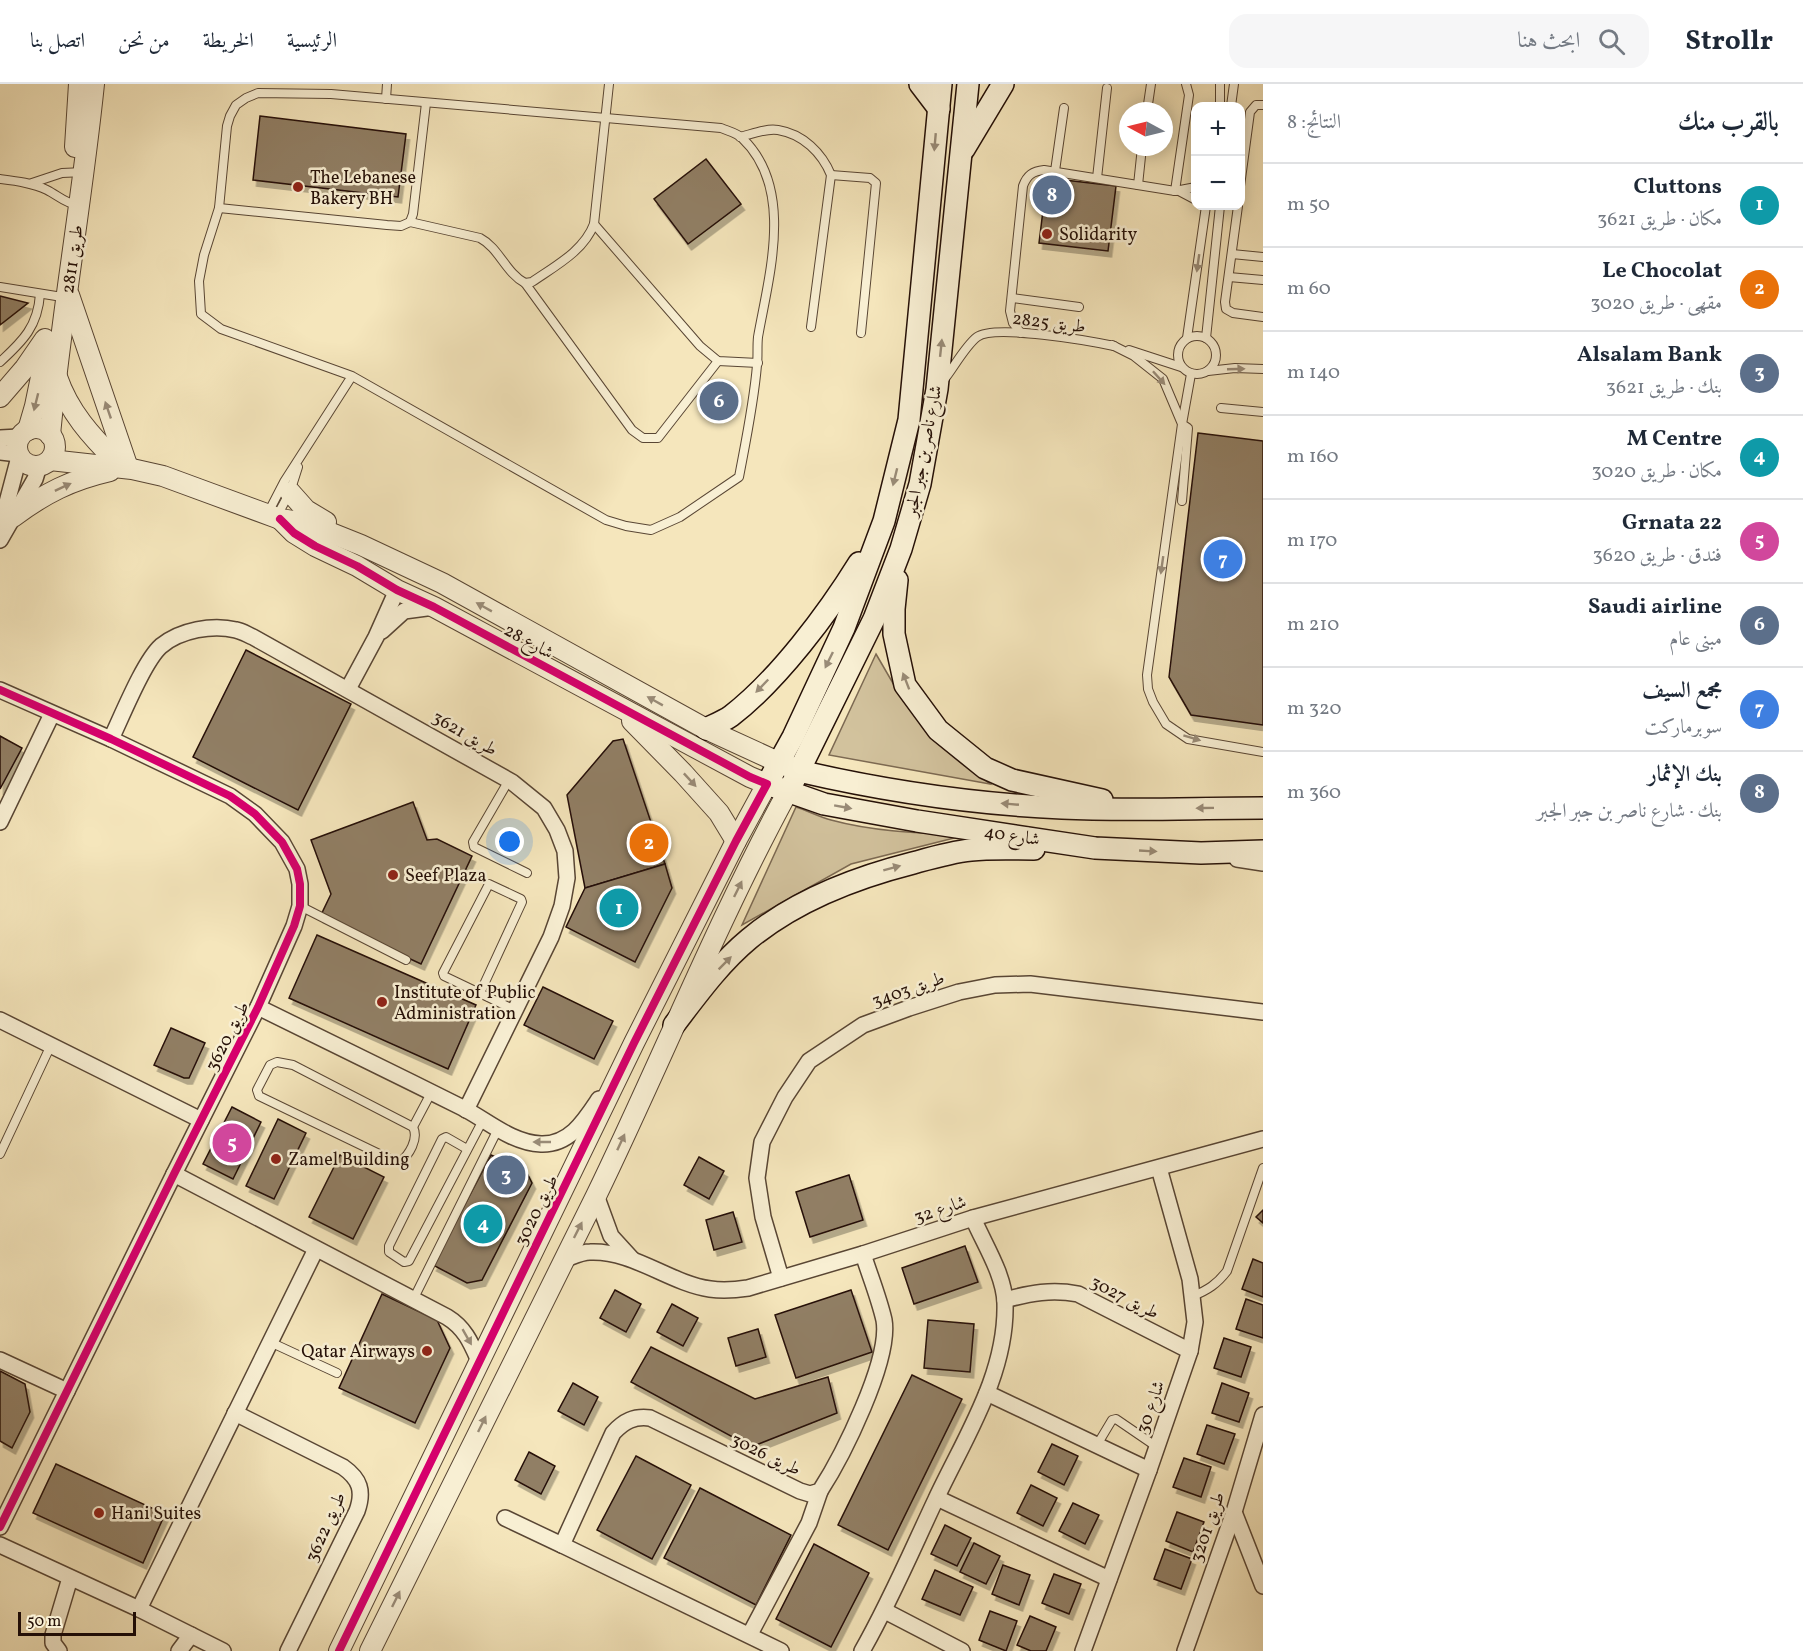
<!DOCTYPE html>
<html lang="ar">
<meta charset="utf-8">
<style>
body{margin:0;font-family:Vollkorn,Amiri,serif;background:#f6f6f7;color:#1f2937;direction:rtl}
.controls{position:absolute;right:18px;top:18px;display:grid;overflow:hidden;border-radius:12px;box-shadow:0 3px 15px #0003}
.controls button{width:54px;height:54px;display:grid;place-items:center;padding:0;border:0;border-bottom:2px solid #e0e1e3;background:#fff;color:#1f2937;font:30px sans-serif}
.compass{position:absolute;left:1119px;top:18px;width:54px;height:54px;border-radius:50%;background:#fff;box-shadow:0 3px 15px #0003;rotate:277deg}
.scale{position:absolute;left:18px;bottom:15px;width:118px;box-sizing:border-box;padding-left:6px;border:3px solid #251007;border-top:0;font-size:16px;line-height:21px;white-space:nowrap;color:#251007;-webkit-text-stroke:4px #f8efd3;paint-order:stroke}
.you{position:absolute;left:510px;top:758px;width:21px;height:21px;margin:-15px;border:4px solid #fff;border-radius:50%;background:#1a73e8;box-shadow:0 0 0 9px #1a73e833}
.badge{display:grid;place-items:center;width:39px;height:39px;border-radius:50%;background:#0f766e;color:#fff;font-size:20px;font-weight:700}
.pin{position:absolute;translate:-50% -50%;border:3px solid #fff;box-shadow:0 2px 6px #0006}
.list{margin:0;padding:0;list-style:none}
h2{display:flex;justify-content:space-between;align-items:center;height:78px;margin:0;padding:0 24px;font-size:26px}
h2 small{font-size:20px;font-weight:400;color:#747a83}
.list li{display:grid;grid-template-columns:39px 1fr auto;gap:18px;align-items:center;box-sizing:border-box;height:84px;padding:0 24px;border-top:2px solid #e0e1e3}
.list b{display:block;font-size:22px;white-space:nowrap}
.list p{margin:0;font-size:20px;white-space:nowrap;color:#747a83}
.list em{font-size:20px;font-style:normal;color:#747a83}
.icon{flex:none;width:33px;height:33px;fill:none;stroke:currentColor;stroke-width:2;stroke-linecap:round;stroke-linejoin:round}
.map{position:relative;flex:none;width:1263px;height:1567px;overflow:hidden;direction:ltr}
header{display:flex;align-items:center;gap:36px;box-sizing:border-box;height:84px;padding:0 30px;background:#fff;border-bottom:2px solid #e0e1e3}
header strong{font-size:28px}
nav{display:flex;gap:33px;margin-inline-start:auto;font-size:21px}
.search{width:420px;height:54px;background:#f6f6f7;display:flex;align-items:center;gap:15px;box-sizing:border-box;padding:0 21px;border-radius:18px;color:#747a83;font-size:22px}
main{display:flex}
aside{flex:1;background:#fff}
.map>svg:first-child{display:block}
</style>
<header>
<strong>Strollr</strong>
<div class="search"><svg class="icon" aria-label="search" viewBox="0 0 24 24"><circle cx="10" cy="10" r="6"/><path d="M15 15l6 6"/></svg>ابحث هنا</div>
<nav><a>الرئيسية</a><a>الخريطة</a><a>من نحن</a><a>اتصل بنا</a></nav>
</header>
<main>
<aside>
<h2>بالقرب منك<small>النتائج: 8</small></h2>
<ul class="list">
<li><span class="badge" style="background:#0f9aa8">1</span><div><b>Cluttons</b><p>مكان · طريق 3621</p></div><em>50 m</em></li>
<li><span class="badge" style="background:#e8710a">2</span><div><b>Le Chocolat</b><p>مقهى · طريق 3020</p></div><em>60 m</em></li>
<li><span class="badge" style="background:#5c6f8a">3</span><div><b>Alsalam Bank</b><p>بنك · طريق 3621</p></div><em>140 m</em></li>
<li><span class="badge" style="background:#0f9aa8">4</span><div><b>M Centre</b><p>مكان · طريق 3020</p></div><em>160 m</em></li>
<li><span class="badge" style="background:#d1479c">5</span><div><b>Grnata 22</b><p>فندق · طريق 3620</p></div><em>170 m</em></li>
<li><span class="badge" style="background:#5c6f8a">6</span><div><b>Saudi airline</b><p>مبنى عام</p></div><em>210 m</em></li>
<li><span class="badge" style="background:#3f7fe0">7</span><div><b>مجمع السيف</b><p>سوبرماركت</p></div><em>320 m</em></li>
<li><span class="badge" style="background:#5c6f8a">8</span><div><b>بنك الإثمار</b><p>بنك · شارع ناصر بن جبر الجبر</p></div><em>360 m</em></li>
</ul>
</aside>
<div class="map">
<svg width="1263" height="1567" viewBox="0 0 1263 1567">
<defs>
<filter id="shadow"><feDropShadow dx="3.5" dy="6" stdDeviation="0" flood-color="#0004"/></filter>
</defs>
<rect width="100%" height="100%" fill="#f5e6bc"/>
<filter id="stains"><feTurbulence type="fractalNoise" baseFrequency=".00333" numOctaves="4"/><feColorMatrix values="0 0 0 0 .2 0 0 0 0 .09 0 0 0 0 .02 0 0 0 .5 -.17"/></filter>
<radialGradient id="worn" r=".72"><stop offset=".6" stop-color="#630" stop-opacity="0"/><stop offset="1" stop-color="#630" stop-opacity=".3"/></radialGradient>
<g fill="#d2c29d" stroke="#7c6952" stroke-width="1.5">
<path d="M876,570L894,601L929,650L990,700L829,671Z"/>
<path d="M796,723C808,727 820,733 831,736C875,748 921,749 966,751L851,780L742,841Z"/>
</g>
<g fill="#917f65" stroke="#251007" stroke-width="1.5" filter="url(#shadow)">
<path d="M260,32L406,50L398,113L253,96Z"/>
<path d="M706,75L741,120L688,160L654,115Z"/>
<path d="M1047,94L1116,102L1108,167L1039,159Z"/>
<path d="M0,212L28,219L0,241Z"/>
<path d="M1198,349L1263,357V641L1191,631L1169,593Z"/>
<path d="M246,566L351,620L298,726L193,673Z"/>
<path d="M0,652L22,664L0,705Z"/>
<path d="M623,655L665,780L585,804L567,711L613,657Z"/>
<path d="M413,718L427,756L437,755L472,772L421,880L320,833L331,810L311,756Z"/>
<path d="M665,780L672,804L635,878L566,843L585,804Z"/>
<path d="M317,851L476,921L448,985L289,914Z"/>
<path d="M543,903L613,937L594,975L524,941Z"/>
<path d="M171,944L205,959L189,994H184L154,981Z"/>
<path d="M232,1023L261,1038L233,1095L203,1080Z"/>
<path d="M278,1035L306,1049L274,1115L246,1102Z"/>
<path d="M340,1071L384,1093L353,1155L309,1133Z"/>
<path d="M491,1071L526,1087L532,1099L482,1196L467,1199L433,1181Z"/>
<path d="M699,1073L724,1087L709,1115L684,1101Z"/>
<path d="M849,1091L863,1136L810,1153L796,1108Z"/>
<path d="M1263,1126V1139L1256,1133Z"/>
<path d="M733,1128L742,1158L714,1166L706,1136Z"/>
<path d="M965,1162L978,1198L914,1220L902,1184Z"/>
<path d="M1253,1175L1263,1179V1213L1242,1205Z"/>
<path d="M615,1206L641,1220L626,1248L600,1234Z"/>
<path d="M851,1206L872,1268L796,1294L775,1231Z"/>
<path d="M382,1210L437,1236L450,1264L415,1339L339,1304Z"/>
<path d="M1246,1215L1263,1221V1254L1236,1245Z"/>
<path d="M672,1220L698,1234L683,1262L657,1248Z"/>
<path d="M928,1236L974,1240L970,1288L924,1284Z"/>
<path d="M758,1245L766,1273L736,1282L728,1254Z"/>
<path d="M1224,1254L1251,1263L1241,1293L1214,1284Z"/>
<path d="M651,1263L755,1315L828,1293L837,1329L751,1363L631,1298Z"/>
<path d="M0,1287L25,1300L30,1328L12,1364L0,1357Z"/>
<path d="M912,1291L962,1315L888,1466L838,1441Z"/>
<path d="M573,1299L598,1313L584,1341L558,1327Z"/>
<path d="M1222,1299L1249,1309L1239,1338L1212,1329Z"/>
<path d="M1207,1341L1235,1350L1224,1380L1197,1370Z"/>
<path d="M1052,1360L1078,1372L1064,1401L1038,1388Z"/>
<path d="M529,1368L555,1382L541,1410L515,1396Z"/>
<path d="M636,1372L691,1401L652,1475L597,1446Z"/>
<path d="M1184,1374L1211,1383L1201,1413L1173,1403Z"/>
<path d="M56,1380L165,1430L143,1479L33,1429Z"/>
<path d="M1031,1401L1057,1414L1043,1442L1017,1429Z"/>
<path d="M700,1404L791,1451L756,1521L664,1474Z"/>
<path d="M1073,1419L1099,1431L1085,1460L1059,1447Z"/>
<path d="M1177,1428L1204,1438L1193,1468L1166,1457Z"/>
<path d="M945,1441L971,1454L957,1482L931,1470Z"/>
<path d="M974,1459L1000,1472L986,1500L960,1488Z"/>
<path d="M814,1460L869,1489L831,1563L776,1535Z"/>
<path d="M1165,1465L1192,1475L1181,1505L1154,1495Z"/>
<path d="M1003,1481L1030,1491L1019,1521L992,1510Z"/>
<path d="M935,1486L973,1503L960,1531L922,1515Z"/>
<path d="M1054,1490L1081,1500L1069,1530L1042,1519Z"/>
<path d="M990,1527L1017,1537L1006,1567L979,1556Z"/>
<path d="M1030,1532L1056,1543L1046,1567H1031L1017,1561Z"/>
</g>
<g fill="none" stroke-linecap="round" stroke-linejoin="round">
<defs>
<g id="service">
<path d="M386,15L387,0"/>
<path d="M1220,22V0"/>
<path d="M1231,22L1234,0"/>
<path d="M1147,27L1151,0"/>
<path d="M740,53C752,50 766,44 778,46C803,50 822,69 831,91L811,243"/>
<path d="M1055,87L1064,24"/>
<path d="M831,91L870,94L876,99L861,249"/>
<path d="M1097,94L1107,4"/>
<path d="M0,95C16,97 33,99 47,106C57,111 65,119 77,121"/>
<path d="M32,99L62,89L84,88"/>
<path d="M1138,101L1142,63"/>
<path d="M1240,102L1250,28L1256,21H1263"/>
<path d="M1175,107L1189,11L1186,0"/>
<path d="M1179,107L1196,116"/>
<path d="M1238,122L1225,218L1226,225L1233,229L1263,233"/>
<path d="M219,124L387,141L401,142L410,138L413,130L426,19"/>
<path d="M410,138L480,154C499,164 506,189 525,199L632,346L643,354H658L718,277"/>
<path d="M594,140L700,262L718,277L758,279"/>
<path d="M1232,170L1263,173"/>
<path d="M1229,193L1263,196"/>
<path d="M525,199L532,198C555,182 584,167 594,140L609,0"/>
<path d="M0,203L56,212"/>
<path d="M1012,214L1079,223"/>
<path d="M1021,249L1013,239L1010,227L1023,102C1027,91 1033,87 1044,86L1175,107L1196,103"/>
<circle cx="1197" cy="271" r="19"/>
<path d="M1187,254L1206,122"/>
<path d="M1206,254L1220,122"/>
<path d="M1112,261L1134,272L1163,295L1182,340L1147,591L1148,605L1153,618L1166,640L1188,655L1263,668"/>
<path d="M1129,266L1181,283"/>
<path d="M0,278C23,257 38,242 40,210"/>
<path d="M1208,287L1235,284L1263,285"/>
<path d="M943,297C953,285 965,262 977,253C994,240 1090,257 1114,262"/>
<path d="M1221,324L1263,328"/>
<path d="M1182,417L1188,344L1182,340L1191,290"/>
<path d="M268,429L284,398L352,292L221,245L201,230L199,197L204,171L219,124L227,42L230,32L236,21L246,14L258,9L331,10L721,44C728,47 737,49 742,54C795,104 769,191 758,253C757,262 758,272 757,281C754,318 746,356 739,393L680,433L651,446L626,442L606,436L352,292"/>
<path d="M277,432L290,408L298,383"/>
<path d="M509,696L473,758L474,763L527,789"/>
<path d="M300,822L406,876"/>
<path d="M480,909L522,818L521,815L489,800L443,889L444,892L515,926"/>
<path d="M277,978L293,981L413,1043C419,1055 409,1071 400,1078H396L259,1012L257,1006L270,981Z"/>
<path d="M413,1043L431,1009"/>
<path d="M467,1065L446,1053L442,1055L389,1162V1168L404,1178L409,1177L483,1036"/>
<path d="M0,1070L51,961"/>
<path d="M1193,1212C1208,1206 1217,1200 1227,1187L1263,1084"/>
<path d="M414,1214L498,1045"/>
<path d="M270,1258L337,1289"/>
<path d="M1097,1361L1112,1336L1116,1335L1157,1363"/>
</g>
<g id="minor">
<path d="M0,354L19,353"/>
<path d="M0,368L18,370"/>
<path d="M0,445L19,373"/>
<path d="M0,456L35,395L39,382"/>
<path d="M382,547L404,527L434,523"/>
<path d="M348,605L376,553L397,506"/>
<path d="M0,606L111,655L230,712L255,730L282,758L297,785L300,800V822L294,842L258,923L174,1090L0,1443"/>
<path d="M111,655C122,632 144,577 161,562C180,546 213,540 236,546C242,547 248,551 253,553L512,698L544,724L557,746L565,767L567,794L562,822L551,853L466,1026"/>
<path d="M0,738L52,630"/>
<path d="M1237,775L1263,779"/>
<path d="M258,923C327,957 395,990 463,1024C488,1037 512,1059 541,1060C570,1061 585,1036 599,1015"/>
<path d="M0,936L201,1036"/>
<path d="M174,1090L447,1233C465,1244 471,1259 479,1277"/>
<path d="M596,1111L611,1152L632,1175"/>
<path d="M563,1176C572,1173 581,1168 590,1168C633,1166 669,1199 710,1205C723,1207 735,1206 748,1204L863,1170L973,1134L1263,1055"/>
<path d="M781,1194L763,1133L757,1094L762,1058L785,1013L809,977L863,941L909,924L959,908L995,901L1030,900L1263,928"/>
<path d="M1005,1216C1030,1209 1052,1205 1078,1210L1190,1267"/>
<path d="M0,1276L67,1307"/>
<path d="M987,1309L1149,1386"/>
<path d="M235,1329L343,1383C360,1395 364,1407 357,1427L288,1567"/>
<path d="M937,1414L1109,1495"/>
<path d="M1234,1428L1263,1502"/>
<path d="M505,1434L562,1461"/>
<path d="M0,1461L139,1525L223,1567"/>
<path d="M139,1525L316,1165"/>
<path d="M885,1527L962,1567"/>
<path d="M750,1550L809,1439L820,1407"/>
<path d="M59,1567L53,1559V1551L70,1494"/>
<path d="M179,1567L191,1551"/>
<path d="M781,1567L562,1461L613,1349C624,1337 634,1332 650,1334L800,1407L810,1410L820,1407C842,1373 891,1276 884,1236C879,1214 870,1192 863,1170"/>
<path d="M862,1567C890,1518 912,1466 936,1415C965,1353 1007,1290 1005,1219C1004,1190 984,1160 973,1134"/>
<path d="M1083,1567L1149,1386L1190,1267L1195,1238L1190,1195L1159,1084"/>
<path d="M1185,1567L1234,1428L1263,1331"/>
</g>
<g id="tertiary">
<path d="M75,63L79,0"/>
<path d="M69,211L127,381"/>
<path d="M57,293C69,328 91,352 117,378"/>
<path d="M0,313L25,284L45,255"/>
<circle cx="36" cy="363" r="19"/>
<path d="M28,346L35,322L47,264"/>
<path d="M50,351C61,233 82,117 94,0"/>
<path d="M50,376L132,385L163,392L280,435L306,439L361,461L442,499L706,645L778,678"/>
<path d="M290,408L306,426L326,438"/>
<path d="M13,433C45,409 71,396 110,387"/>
<path d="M280,435L294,449L315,462L357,482L397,506L434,523L750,693L767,700L736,757L634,959L339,1567"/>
<path d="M632,637L683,689L719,729L736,757"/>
<path d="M370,1567C445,1415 522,1264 596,1112C661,978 716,840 787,709"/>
</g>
<g id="secondary">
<path d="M920,0L939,25"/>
<path d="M941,0L909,336L884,437L844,544L793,653L767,700L824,720L917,737L1095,764L1201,769L1263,767"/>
<path d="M964,65L1003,0"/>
<path d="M897,496L894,525V550L905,601L938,646L985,684L1012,696L1102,716"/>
<path d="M706,645C714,641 724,637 731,632C778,596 828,529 859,479"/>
<path d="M788,682L799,687C885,707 974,720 1062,724C1129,727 1196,724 1263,724"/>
<path d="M787,709L799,687L874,535L901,465L920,400L937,305L968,0"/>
<path d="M674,941C697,911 720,879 749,855C796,816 854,794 913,779C931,774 951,768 971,766C991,764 1013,765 1034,765"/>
</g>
</defs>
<use href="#service" stroke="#594634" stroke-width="10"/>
<use href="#minor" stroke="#594634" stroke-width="18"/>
<use href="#tertiary" stroke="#594634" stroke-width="22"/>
<use href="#secondary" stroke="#251007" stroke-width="24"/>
<use href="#service" stroke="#f8efd3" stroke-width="8"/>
<use href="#minor" stroke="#f8efd3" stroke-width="15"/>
<use href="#tertiary" stroke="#f8efd3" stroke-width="20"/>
<use href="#secondary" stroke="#f8efd3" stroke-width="21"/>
<defs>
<g id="cycleway">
<path d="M280,435L294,449L315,462L357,482L397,506L434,523L750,693L767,700L736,757L634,959L339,1567"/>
<path d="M0,606L111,655L230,712L255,730L282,758L297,785L300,800V822L294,842L258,923L174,1090L0,1443"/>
</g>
</defs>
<use href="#cycleway" stroke="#f8efd3" stroke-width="11"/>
<use href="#cycleway" stroke="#d6006c" stroke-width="8"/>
</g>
<defs><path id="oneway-solid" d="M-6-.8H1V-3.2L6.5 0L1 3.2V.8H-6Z" transform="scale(1.5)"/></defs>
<g fill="#998b77">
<use href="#oneway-solid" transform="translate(935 58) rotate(95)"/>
<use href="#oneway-solid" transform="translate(1198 179) rotate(98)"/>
<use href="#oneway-solid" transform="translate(941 264) rotate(-84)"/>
<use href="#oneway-solid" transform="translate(1236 285) rotate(-2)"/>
<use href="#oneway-solid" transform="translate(1159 294) rotate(48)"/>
<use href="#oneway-solid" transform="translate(36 318) rotate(104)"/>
<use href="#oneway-solid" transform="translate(108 326) rotate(-109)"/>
<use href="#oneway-solid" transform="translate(895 393) rotate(104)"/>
<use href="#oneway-solid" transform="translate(63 403) rotate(-25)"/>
<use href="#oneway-solid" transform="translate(1162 481) rotate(98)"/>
<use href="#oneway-solid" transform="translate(484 523) rotate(-151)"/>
<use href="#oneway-solid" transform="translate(829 576) rotate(116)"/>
<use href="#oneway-solid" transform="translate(906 597) rotate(-111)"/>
<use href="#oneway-solid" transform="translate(762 602) rotate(134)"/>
<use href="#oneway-solid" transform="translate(655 617) rotate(-151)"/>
<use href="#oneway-solid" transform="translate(1192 654) rotate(17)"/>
<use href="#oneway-solid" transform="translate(690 696) rotate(47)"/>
<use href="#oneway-solid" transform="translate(1010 720) rotate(-175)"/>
<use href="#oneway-solid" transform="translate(843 723) rotate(10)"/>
<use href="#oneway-solid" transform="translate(1205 724) rotate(179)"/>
<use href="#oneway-solid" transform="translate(1148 767) rotate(3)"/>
<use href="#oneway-solid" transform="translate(892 784) rotate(-15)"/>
<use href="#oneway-solid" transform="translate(738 805) rotate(-64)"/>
<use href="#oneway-solid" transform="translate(725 879) rotate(-45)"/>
<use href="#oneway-solid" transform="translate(542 1058) rotate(-180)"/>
<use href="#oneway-solid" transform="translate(621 1058) rotate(-65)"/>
<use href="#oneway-solid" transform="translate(578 1146) rotate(-63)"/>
<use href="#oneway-solid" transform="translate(467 1253) rotate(60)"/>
<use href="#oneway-solid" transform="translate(482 1340) rotate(-64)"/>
<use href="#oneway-solid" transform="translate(396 1515) rotate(-64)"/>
</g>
<g fill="#8f2418" stroke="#f8efd3" stroke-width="2">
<circle cx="298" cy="103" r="6"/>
<circle cx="1047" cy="150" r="6"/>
<circle cx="393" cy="791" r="6"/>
<circle cx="382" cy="918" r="6"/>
<circle cx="276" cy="1075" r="6"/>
<circle cx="427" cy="1267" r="6"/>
<circle cx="99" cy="1429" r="6"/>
</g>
<g text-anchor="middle" stroke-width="5" stroke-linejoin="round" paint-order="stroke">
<g font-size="18" fill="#251007" stroke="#f8efd3" text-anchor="start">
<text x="310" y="99">The Lebanese<tspan x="310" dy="21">Bakery BH</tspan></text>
<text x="1059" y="156">Solidarity</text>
<text x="405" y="797">Seef Plaza</text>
<text x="394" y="914">Institute of Public<tspan x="394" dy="21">Administration</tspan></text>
<text x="288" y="1081">Zamel Building</text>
<text x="415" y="1273" text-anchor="end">Qatar Airways</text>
<text x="111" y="1435">Hani Suites</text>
</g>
<g font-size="18" fill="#251007" stroke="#f8efd3">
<text transform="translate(72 175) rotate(-82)" y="6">طريق 2811</text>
<text transform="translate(1049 238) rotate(7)" y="6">طريق 2825</text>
<text transform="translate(923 367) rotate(-79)" y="6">شارع ناصر بن جبر الجبر</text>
<text transform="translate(529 557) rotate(29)" y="6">شارع 28</text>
<text transform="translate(465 649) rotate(30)" y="6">طريق 3621</text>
<text transform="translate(1012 751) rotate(9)" y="6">شارع 40</text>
<text transform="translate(908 905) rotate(-19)" y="6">طريق 3403</text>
<text transform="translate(227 952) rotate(-63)" y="6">طريق 3620</text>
<text transform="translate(940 1125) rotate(-18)" y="6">شارع 32</text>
<text transform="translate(536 1126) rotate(-64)" y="6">طريق 3020</text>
<text transform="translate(1125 1213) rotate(27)" y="6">طريق 3027</text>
<text transform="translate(1150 1323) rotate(-71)" y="6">شارع 30</text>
<text transform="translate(766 1370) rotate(26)" y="6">طريق 3026</text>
<text transform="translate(325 1443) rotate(-66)" y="6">طريق 3622</text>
<text transform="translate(1207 1443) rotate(-71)" y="6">طريق 3201</text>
</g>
</g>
<rect width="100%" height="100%" filter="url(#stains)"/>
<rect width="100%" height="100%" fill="url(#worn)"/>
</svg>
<div class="controls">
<button>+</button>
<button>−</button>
</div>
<svg class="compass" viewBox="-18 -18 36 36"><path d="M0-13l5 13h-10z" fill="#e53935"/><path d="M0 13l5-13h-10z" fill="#747a83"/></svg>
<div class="scale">50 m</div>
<div class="you"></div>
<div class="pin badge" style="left:619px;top:824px;background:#0f9aa8">1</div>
<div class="pin badge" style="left:649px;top:759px;background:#e8710a">2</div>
<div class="pin badge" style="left:506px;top:1091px;background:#5c6f8a">3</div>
<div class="pin badge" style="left:483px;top:1140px;background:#0f9aa8">4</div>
<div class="pin badge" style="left:232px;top:1059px;background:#d1479c">5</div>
<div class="pin badge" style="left:719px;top:317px;background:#5c6f8a">6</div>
<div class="pin badge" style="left:1223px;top:475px;background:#3f7fe0">7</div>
<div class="pin badge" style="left:1052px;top:111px;background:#5c6f8a">8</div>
</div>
</main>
